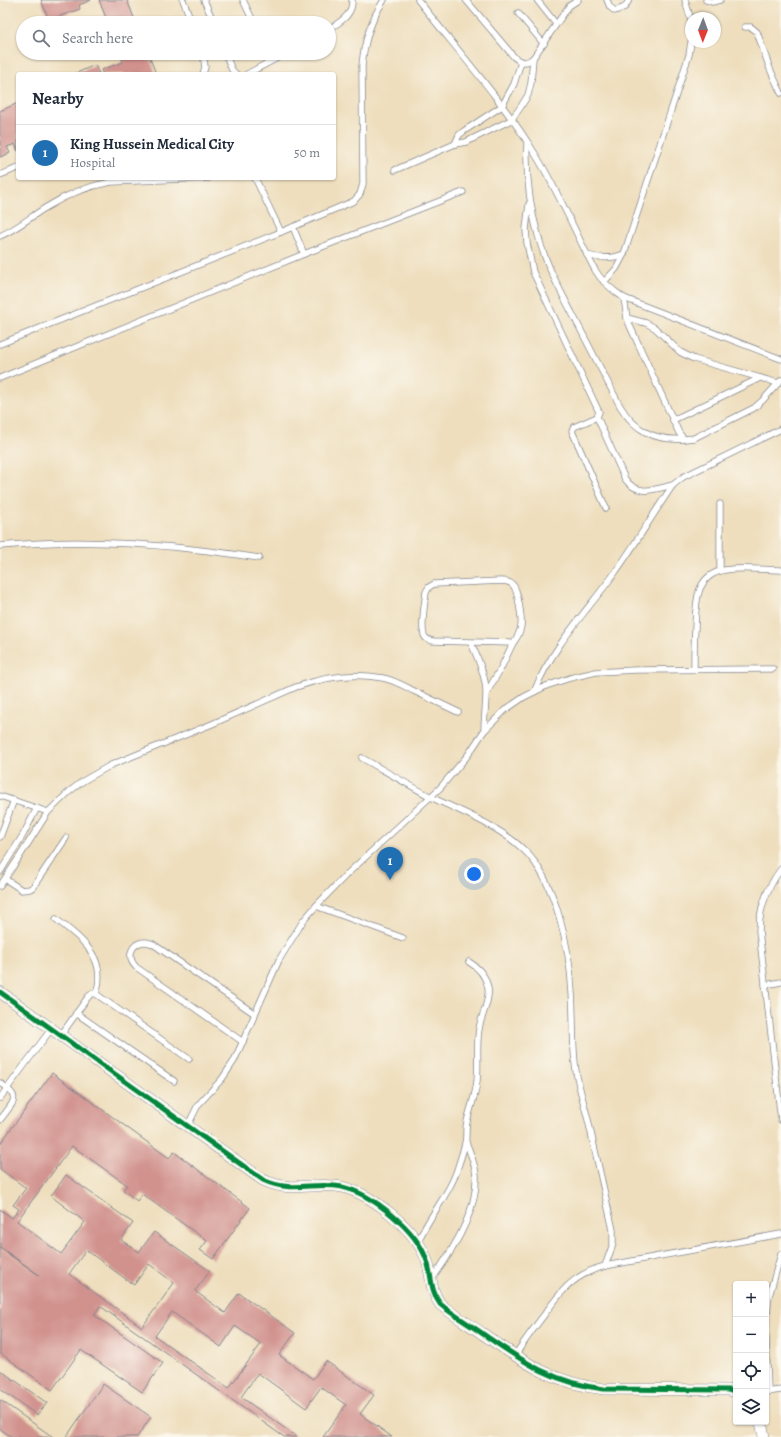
<!DOCTYPE html>
<meta charset="utf-8">
<style>
body{margin:0;font-family:Alegreya,serif;background:#f2f2f3;color:#1f2937}
.controls{position:absolute;right:12px;bottom:12px;display:grid;overflow:hidden;border-radius:4px;box-shadow:0 1px 3px #0004}
.controls button{width:36px;height:36px;display:grid;place-items:center;padding:0;border:0;border-bottom:1px solid #e0e1e3;background:#fff;color:#1f2937;font:20px sans-serif}
.compass{position:absolute;left:685px;top:12px;width:36px;height:36px;border-radius:50%;background:#fff;box-shadow:0 1px 3px #0004;rotate:181deg}
.you{position:absolute;left:474px;top:874px;width:14px;height:14px;margin:-10px;border:3px solid #fff;border-radius:50%;background:#1a73e8;box-shadow:0 0 0 6px #1a73e833}
.badge{display:grid;place-items:center;width:26px;height:26px;border-radius:50%;background:#1f6fb2;color:#fff;font-size:13px;font-weight:700}
.pin{position:absolute;translate:-50% -33px;filter:drop-shadow(0 1px 2px #0008)}
.pin::after{content:'';position:absolute;top:21px;width:14px;height:12px;background:inherit;clip-path:polygon(0 0,100% 0,50% 100%)}
.list{margin:0;padding:0;list-style:none}
h2{display:flex;justify-content:space-between;align-items:center;height:52px;margin:0;padding:0 16px;font-size:17px}
h2 small{font-size:13px;font-weight:400;color:#747a83}
.list li{display:grid;grid-template-columns:26px 1fr auto;gap:12px;align-items:center;box-sizing:border-box;height:56px;padding:0 16px;border-top:1px solid #e0e1e3}
.list b{display:block;font-size:15px;white-space:nowrap}
.list p{margin:0;font-size:13px;white-space:nowrap;color:#747a83}
.list em{font-size:13px;font-style:normal;color:#747a83}
.icon{flex:none;width:22px;height:22px;fill:none;stroke:currentColor;stroke-width:2;stroke-linecap:round;stroke-linejoin:round}
.map{position:relative;flex:none;width:781px;height:1437px;overflow:hidden}
.search{position:absolute;background:#fff;box-shadow:0 1px 3px #0004;left:16px;top:16px;width:320px;height:44px;display:flex;align-items:center;gap:10px;box-sizing:border-box;padding:0 14px;border-radius:22px;color:#747a83;font-size:15px}
.panel{position:absolute;background:#fff;box-shadow:0 1px 3px #0004;left:16px;top:72px;width:320px;height:108px;border-radius:4px}
.map>svg:first-child{display:block}
</style>
<div class="map">
<svg width="781" height="1437" viewBox="0 0 781 1437">
<rect width="100%" height="100%" fill="#fbf7ec"/>
<filter id="ink" filterUnits="userSpaceOnUse"><feTurbulence type="fractalNoise" baseFrequency=".025" numOctaves="2"/><feDisplacementMap in="SourceGraphic" scale="8" xChannelSelector="R" yChannelSelector="G"/><feConvolveMatrix kernelMatrix="1 2 1 2 8 2 1 2 1" color-interpolation-filters="sRGB"/></filter>
<filter id="wash" filterUnits="userSpaceOnUse"><feTurbulence type="fractalNoise" baseFrequency=".012" numOctaves="4" result="noise"/><feDisplacementMap in="SourceGraphic" scale="16" xChannelSelector="R" yChannelSelector="G"/><feGaussianBlur stdDeviation="0.9" result="paint"/><feColorMatrix in="noise" values="0 0 0 0 0 0 0 0 0 0 0 0 0 0 0 0 0 1.4 0 .05"/><feComposite in="paint" operator="in"/></filter>
<g filter="url(#wash)">
<rect width="100%" height="100%" fill="#eedebd"/>
<g id="blocks">
<g fill="#d1928e" fill-rule="evenodd">
<path d="M41,0H91L79,5L80,9L49,20Z"/>
<path d="M99,0H127L136,23H108Z"/>
<path d="M120,53H148L156,74H103L101,70L123,62Z"/>
<path d="M95,65L99,74H74Z"/>
<path d="M18,103V151L15,144L7,147L10,153L0,157V111Z"/>
<path d="M52,1073L169,1158L174,1152L250,1208L213,1259L200,1250L207,1241L142,1194L137,1201L123,1190L127,1185L72,1146L17,1221L61,1254L85,1222L51,1196L66,1175L133,1223L121,1240L139,1252L154,1232L210,1271L195,1291L225,1313L239,1293L295,1333L279,1355L313,1379L326,1361L374,1395L360,1414L392,1437H346L344,1436L343,1437H323L346,1405L321,1387L306,1408L258,1373L241,1397L297,1437H284L100,1306L94,1315L163,1363L142,1392L81,1350L52,1390L0,1353V1248L39,1275L0,1247V1209L12,1218L19,1209L13,1205L26,1188L0,1169V1144ZM86,1250L134,1285L149,1264L174,1283L142,1327L69,1274ZM172,1312L221,1347L235,1326L261,1344L229,1388L155,1336Z"/>
<path d="M0,1370L47,1403L37,1415L0,1389Z"/>
<path d="M103,1384L151,1417L137,1437H69L67,1436Z"/>
<path d="M0,1400L53,1437H12L0,1429Z"/>
</g>
</g>
</g>
<g filter="url(#ink)">
<use href="#blocks" fill-opacity="0" stroke="#84868e" stroke-width="1"/>
<g fill="none" stroke-linecap="round" stroke-linejoin="round">
<defs>
<g id="lane">
<path d="M183,0L192,23"/>
<path d="M204,0L214,23"/>
<path d="M243,0L254,23"/>
<path d="M418,0C458,51 503,101 537,157C559,193 575,232 595,270C602,282 612,290 624,298L781,359"/>
<path d="M466,0L514,57C521,63 527,64 533,58L569,6L578,0"/>
<path d="M537,0L556,24"/>
<path d="M607,0L610,7L615,11L625,7L629,0"/>
<path d="M685,0L691,20"/>
<path d="M706,0L712,2L720,0"/>
<path d="M518,13L544,44"/>
<path d="M745,27H751L757,32L770,69L781,93"/>
<path d="M329,29C340,22 353,15 352,0"/>
<path d="M203,53L205,67L203,74"/>
<path d="M225,53L232,70L236,74"/>
<path d="M247,74L287,53"/>
<path d="M527,142C526,174 529,205 538,235C545,263 559,288 572,313C588,344 604,375 620,406C635,431 655,441 684,439"/>
<path d="M455,144L459,135L464,131L502,106L514,84L521,62"/>
<path d="M395,170L455,144L466,142L511,120L520,108L528,95L531,83L533,58"/>
<path d="M0,175L18,168"/>
<path d="M255,178L281,232"/>
<path d="M529,204L526,229L527,243L533,272L599,412L597,417L574,427L572,431L606,508"/>
<path d="M293,227L304,254"/>
<path d="M0,236C18,228 29,218 45,208C64,196 88,186 111,182L209,178"/>
<path d="M587,255C600,259 612,259 624,254"/>
<path d="M604,282L616,269L624,254L689,55L691,42"/>
<path d="M624,298L627,318L630,326L679,433L684,439L694,438L754,408L763,400L781,380"/>
<path d="M627,318L646,323L655,328L680,352L694,359L778,383"/>
<path d="M0,344L281,232L354,201L360,194L363,184L362,66C364,41 370,21 384,0"/>
<path d="M0,378L304,254L463,192"/>
<path d="M597,417L625,479C638,497 655,489 673,485"/>
<path d="M673,420L760,378"/>
<path d="M720,504V571"/>
<path d="M0,546C87,537 174,545 259,558"/>
<path d="M501,581C506,581 510,582 513,585C518,590 522,619 521,626C520,633 517,638 513,643L433,641C429,640 427,640 425,637C420,630 425,601 426,592L429,587L434,584Z"/>
<path d="M471,643C477,656 487,679 486,694C486,706 484,718 484,731"/>
<path d="M694,669C694,656 694,643 695,629C696,605 694,575 725,570C743,567 763,570 781,570"/>
<path d="M487,692L501,668L513,643"/>
<path d="M534,692C552,647 586,612 614,574C635,545 653,514 673,485L683,477L781,429"/>
<path d="M362,758C385,771 409,785 433,798C464,813 499,826 524,850C556,880 570,950 572,993C574,1019 572,1045 576,1071C579,1089 585,1106 589,1124C597,1159 605,1195 613,1230V1244L605,1266"/>
<path d="M0,796L48,812"/>
<path d="M0,837L14,800"/>
<path d="M781,869C767,888 759,908 759,931L781,1120"/>
<path d="M0,872L23,835L37,808"/>
<path d="M5,879L22,890L30,889L33,887L66,838"/>
<path d="M0,886L18,859L48,812L70,791L83,781L111,765L212,724L296,687C324,677 354,672 383,678C394,680 404,686 414,691C429,698 443,705 458,712"/>
<path d="M316,906L403,938"/>
<path d="M56,919C81,939 108,957 96,994"/>
<path d="M765,985L781,982"/>
<path d="M76,1013L174,1081"/>
<path d="M61,1035L88,997L93,993L96,994L189,1059"/>
<path d="M243,1042L136,967C123,954 136,936 153,944L255,1014"/>
<path d="M0,1083C23,1098 13,1102 0,1120"/>
<path d="M0,1098L52,1028"/>
<path d="M188,1125L198,1105L222,1079L234,1061L279,960L303,921L316,906L346,875L440,788L468,755L484,731L505,710L524,697L546,686L570,678L596,672L636,670L773,669"/>
<path d="M418,1242C428,1217 447,1198 456,1173C459,1163 463,1153 465,1143C467,1137 465,1129 467,1122C470,1108 476,1095 477,1081C479,1064 476,1046 479,1029C481,1015 490,1002 488,988C486,976 479,968 469,962"/>
<path d="M432,1279C452,1252 478,1210 476,1175C475,1163 470,1153 466,1142"/>
<path d="M766,1324L769,1296L781,1254"/>
<path d="M766,1338L768,1391"/>
<path d="M515,1355C524,1342 534,1328 544,1315C562,1290 574,1274 605,1266L781,1234"/>
<path d="M766,1392L781,1390"/>
</g>
<g id="street">
<path d="M0,992L263,1180C293,1194 313,1181 342,1187C372,1194 417,1230 427,1261C432,1276 430,1290 440,1304C453,1315 469,1324 483,1334C524,1362 553,1383 604,1389L728,1390L736,1392"/>
<path d="M761,1422L764,1437"/>
</g>
</defs>
<use href="#lane" stroke="#84868e" stroke-width="7"/>
<use href="#street" stroke="#84868e" stroke-width="12"/>
<use href="#lane" stroke="#fff" stroke-width="5.5"/>
<use href="#street" stroke="#fff" stroke-width="11"/>
<defs>
<path id="cycleway" d="M0,992L263,1180C293,1194 313,1181 342,1187C372,1194 417,1230 427,1261C432,1276 430,1290 440,1304C453,1315 469,1324 483,1334C524,1362 553,1383 604,1389L728,1390L736,1392"/>
</defs>
<use href="#cycleway" stroke="#fbf7ec" stroke-width="8"/>
<use href="#cycleway" stroke="#00873e" stroke-width="5"/>
</g>
</g>
</svg>
<div class="controls">
<button>+</button>
<button>−</button>
<button><svg class="icon" aria-label="locate" viewBox="0 0 24 24"><circle cx="12" cy="12" r="6"/><path d="M12 2v4M12 18v4M2 12h4M18 12h4"/></svg></button>
<button><svg class="icon" aria-label="layers" viewBox="0 0 24 24"><path d="M12 4l9 5-9 5-9-5zM3 14l9 5 9-5"/></svg></button>
</div>
<svg class="compass" viewBox="-18 -18 36 36"><path d="M0-13l5 13h-10z" fill="#e53935"/><path d="M0 13l5-13h-10z" fill="#747a83"/></svg>
<div class="you"></div>
<div class="pin badge" style="left:390px;top:880px">1</div>
<div class="search"><svg class="icon" aria-label="search" viewBox="0 0 24 24"><circle cx="10" cy="10" r="6"/><path d="M15 15l6 6"/></svg>Search here</div>
<section class="panel">
<h2>Nearby<small></small></h2>
<ul class="list">
<li><span class="badge">1</span><div><b>King Hussein Medical City</b><p>Hospital</p></div><em>50 m</em></li>
</ul>
</section>
</div>
